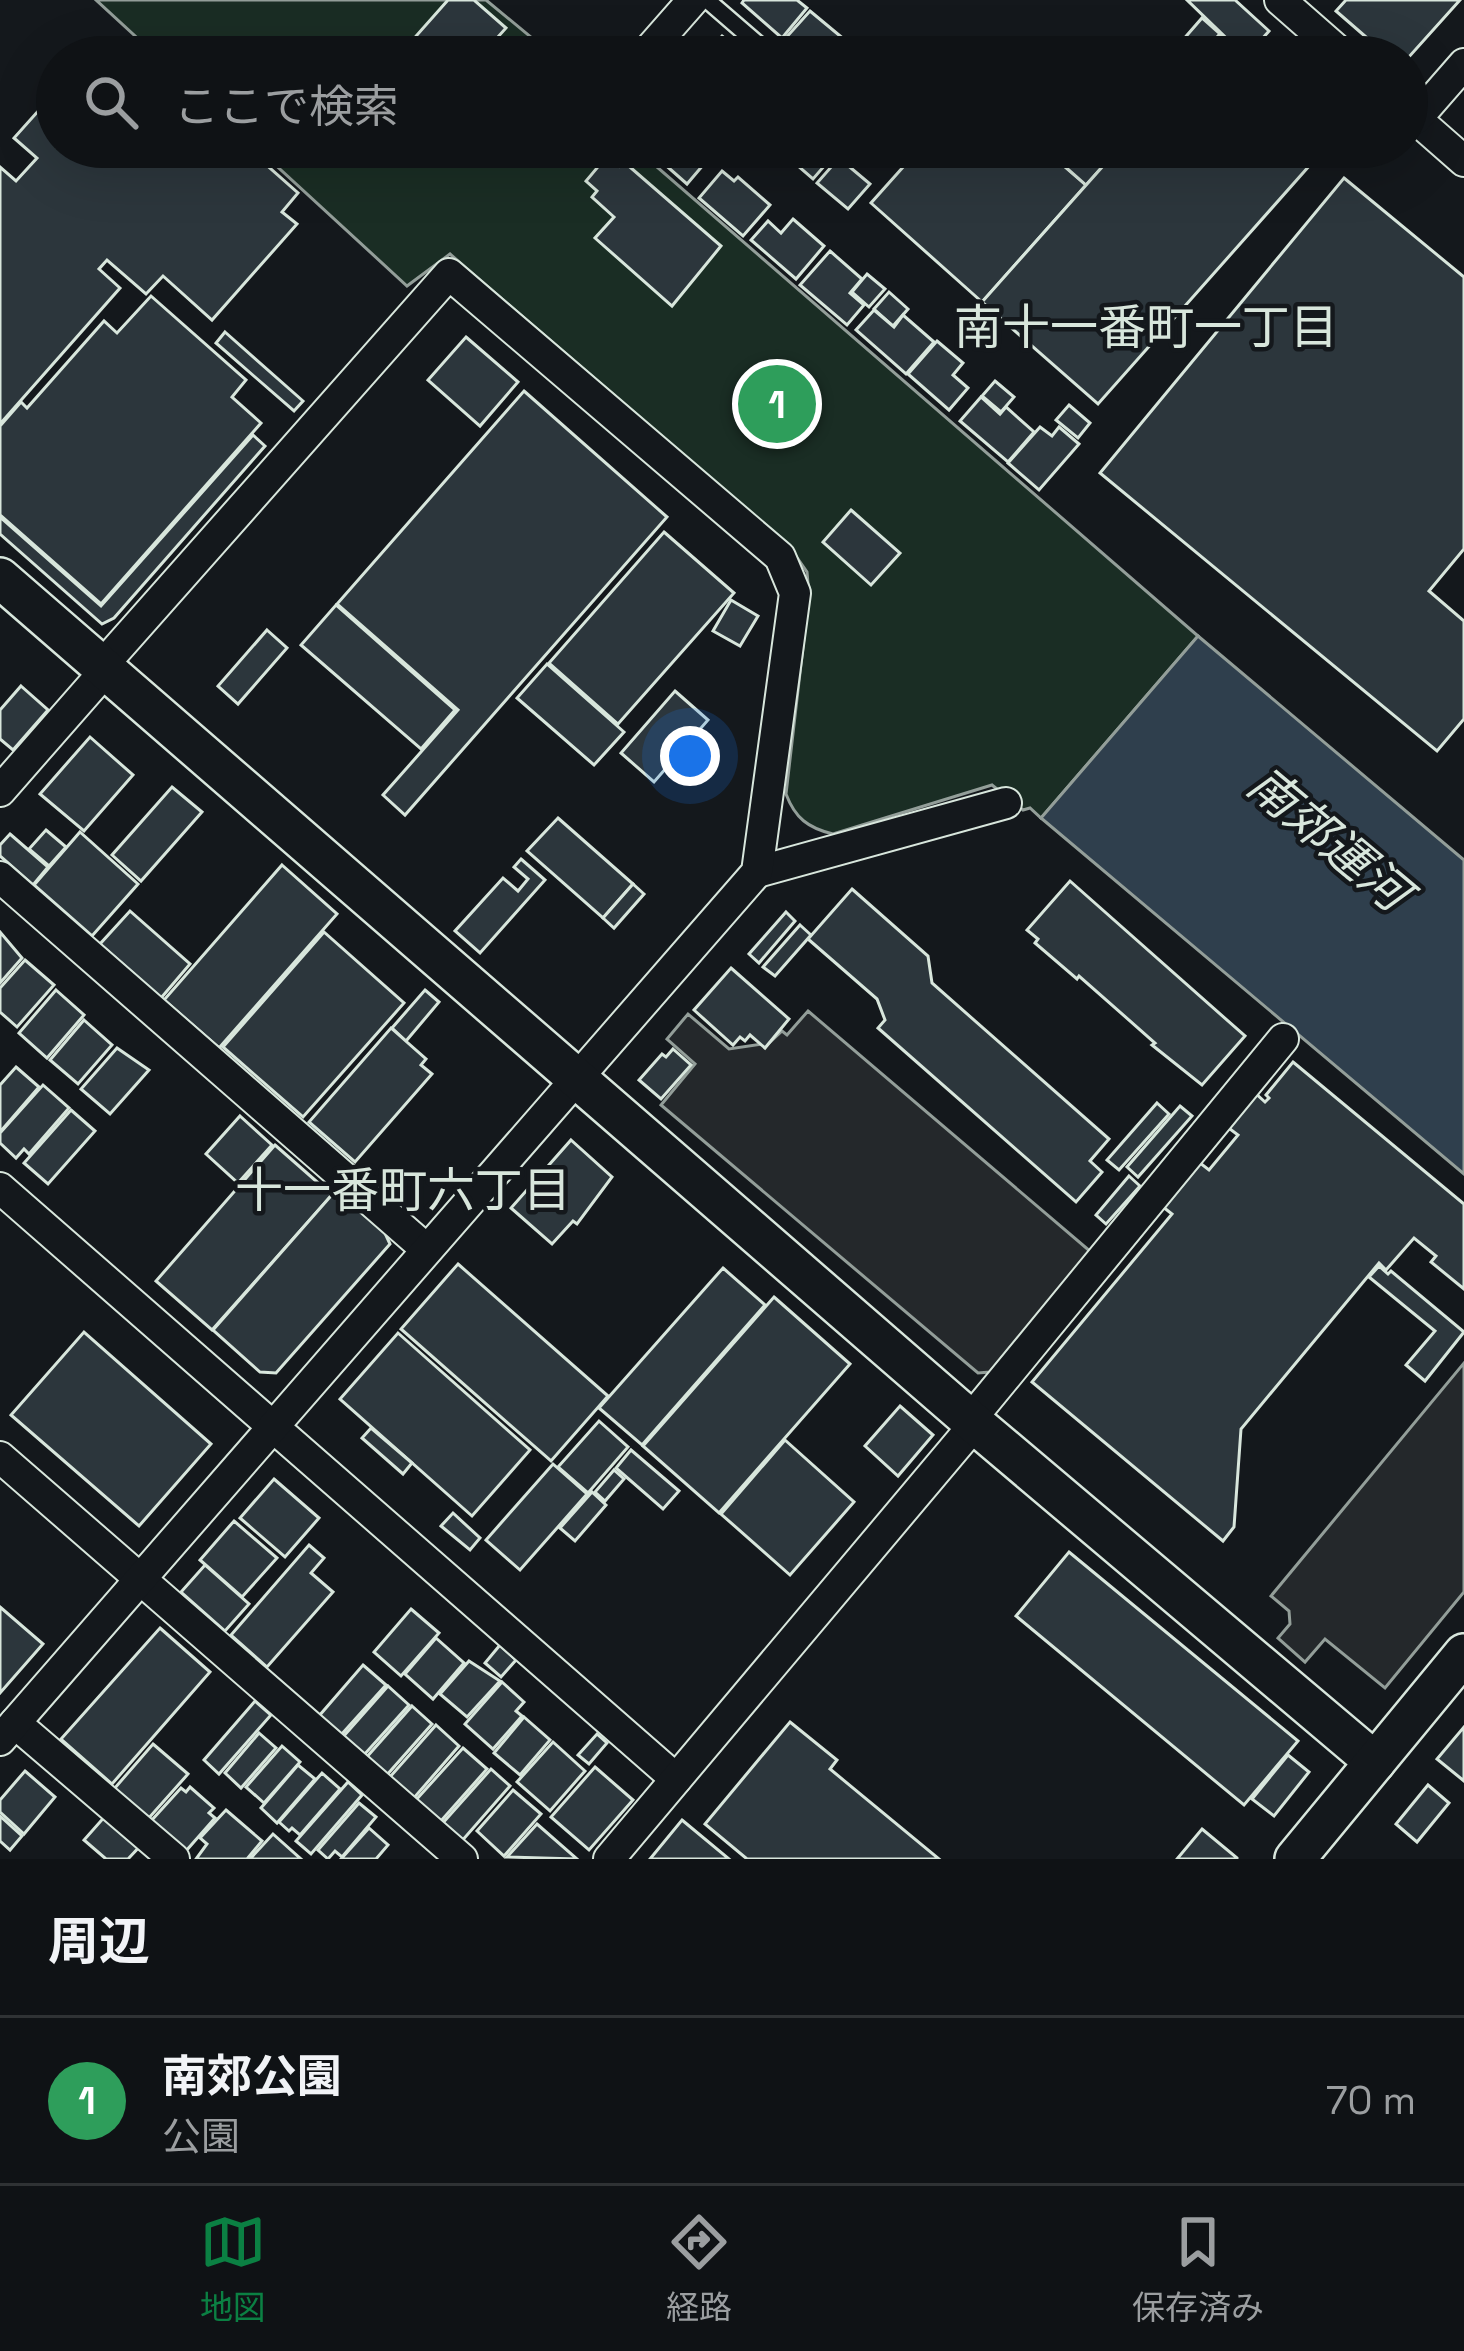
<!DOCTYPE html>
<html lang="ja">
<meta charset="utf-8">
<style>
body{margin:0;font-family:"Space Grotesk","Noto Sans JP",sans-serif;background:#181b1e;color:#f1f3f6}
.you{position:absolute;left:690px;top:756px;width:42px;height:42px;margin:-30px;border:9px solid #fff;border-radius:50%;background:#1a73e8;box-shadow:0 0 0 18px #1a73e833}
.badge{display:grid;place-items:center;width:78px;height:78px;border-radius:50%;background:#0b8043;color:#fff;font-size:39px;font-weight:700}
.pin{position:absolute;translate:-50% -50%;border:6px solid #fff;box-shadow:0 3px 12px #0006}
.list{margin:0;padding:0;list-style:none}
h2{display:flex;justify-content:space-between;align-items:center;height:156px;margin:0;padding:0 48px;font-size:51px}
h2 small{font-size:39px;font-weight:400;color:#9b9ea0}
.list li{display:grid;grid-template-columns:78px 1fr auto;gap:36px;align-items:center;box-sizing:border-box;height:168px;padding:0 48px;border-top:3px solid #2f3234}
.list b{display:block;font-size:45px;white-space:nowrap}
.list p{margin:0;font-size:39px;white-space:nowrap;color:#9b9ea0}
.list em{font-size:39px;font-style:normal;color:#9b9ea0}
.icon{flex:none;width:66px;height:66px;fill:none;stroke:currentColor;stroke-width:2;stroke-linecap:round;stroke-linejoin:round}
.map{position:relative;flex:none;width:1464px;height:1859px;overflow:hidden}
.search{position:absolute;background:#0f1215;box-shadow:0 12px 48px #0002;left:36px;right:36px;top:36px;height:132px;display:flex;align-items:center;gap:30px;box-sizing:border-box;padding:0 42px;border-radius:66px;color:#9b9ea0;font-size:45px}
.sheet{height:324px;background:#0f1215}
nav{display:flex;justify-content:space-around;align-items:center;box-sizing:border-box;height:168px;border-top:3px solid #2f3234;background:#0f1215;font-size:33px;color:#9b9ea0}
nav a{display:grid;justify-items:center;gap:6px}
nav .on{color:#0b8043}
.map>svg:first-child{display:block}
</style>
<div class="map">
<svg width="1464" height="1859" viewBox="0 0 1464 1859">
<rect width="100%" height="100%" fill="#14181c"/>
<g fill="#1a2d24" stroke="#939e99" stroke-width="3">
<path d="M96,0H486L555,57H158Z"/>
<path d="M256,147H634L1198,636L1041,818L1030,808L1023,810L992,785L833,834C808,828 795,818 786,794L809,595L807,572L789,546L450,254L407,286Z"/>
</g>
<g fill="#24282b" stroke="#939e99" stroke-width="3">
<path d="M808,1011L1091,1252L990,1372L978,1373L661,1105L695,1064L667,1039L688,1014L729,1049L769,1043L782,1031L787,1035Z"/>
<path d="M1464,1363V1592L1385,1688L1325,1639L1305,1662L1278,1638L1290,1624L1289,1611L1271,1596Z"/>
</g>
<path fill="#2f3f4d" stroke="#939e99" stroke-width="3" d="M1198,636L1464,860V1174L1041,818Z"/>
<g fill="#2c363c" stroke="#d8e6dc" stroke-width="3">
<path d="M448,0H474L506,28L480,57H424L409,44Z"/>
<path d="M744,0H797L807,8L782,38L742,3Z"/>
<path d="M1187,0H1235L1269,31L1246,57Z"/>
<path d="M1346,0H1460L1408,58L1399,50L1389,57L1336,11Z"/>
<path d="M810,11L857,50L851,57H802L783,41Z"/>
<path d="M1202,18L1220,34L1199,57H1168Z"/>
<path d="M1220,34L1245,57H1200Z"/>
<path d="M722,36L740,51L735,57H712L707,53Z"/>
<path d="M57,90V147H246L298,193L282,212L297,224L212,320L163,276L146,294L107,260L99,269L120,288L0,424V167L16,181L37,158L14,138Z"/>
<path d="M645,147H698L710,157L687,184Z"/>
<path d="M776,147H823L833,156L813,179Z"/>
<path d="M921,147H1042L1086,185L982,302L871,203Z"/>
<path d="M1043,147L1085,150L1120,147L1086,185Z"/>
<path d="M1120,147H1326L1098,404L982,302Z"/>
<path d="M607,156L619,166L623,161L721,246L672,306L595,238L614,217L592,197L597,191L586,181Z"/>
<path d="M839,158L870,184L848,209L817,183Z"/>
<path d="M722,171L734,181L738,177L770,205L743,236L699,198Z"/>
<path d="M1344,178L1464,277V549L1429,591L1464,621V719L1437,751L1100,473Z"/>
<path d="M793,219L824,246L796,279L751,240L768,221L781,233Z"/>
<path d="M830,251L862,279L850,293L864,305L847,325L800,285Z"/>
<path d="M867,274L885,289L869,307L852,292Z"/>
<path d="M889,292L908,309L893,326L874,309Z"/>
<path d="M151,296L246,380L232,397L261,423L101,604L0,515V426L21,402L27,408L104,321L117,333Z"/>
<path d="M874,310L894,327L903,315L934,342L906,374L856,330Z"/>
<path d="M225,332L303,401L294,411L216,343Z"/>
<path d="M466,337L518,382L480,426L428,380Z"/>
<path d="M937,341L963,363L953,375L968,388L949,410L908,374Z"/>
<path d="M995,381L1014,397L1001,412L982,396Z"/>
<path d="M524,391L667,517L405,815L383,795L458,710L337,604Z"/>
<path d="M981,397L1000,414L1006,407L1034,432L1008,462L960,421Z"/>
<path d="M1069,405L1090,423L1078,438L1056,420Z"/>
<path d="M1040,427L1052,436L1059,427L1079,444L1039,490L1008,463Z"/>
<path d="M253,435L265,446L114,618L102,624L0,534V517L101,606Z"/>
<path d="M851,510L900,553L871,585L823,542Z"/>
<path d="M664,532L734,593L618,724L549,663Z"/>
<path d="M731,600L758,616L740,646L713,631Z"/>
<path d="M336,605L455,710L421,749L301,645Z"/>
<path d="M267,630L287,648L238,704L218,686Z"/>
<path d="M547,664L624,732L594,765L517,698Z"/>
<path d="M21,686L48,710L13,750L0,739V710Z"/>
<path d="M675,691L708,720L654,782L621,753Z"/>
<path d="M90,737L133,775L84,831L40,794Z"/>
<path d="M172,787L202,812L141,881L112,855Z"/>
<path d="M558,818L633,884L603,918L527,851Z"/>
<path d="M46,830L66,847L49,866L29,849Z"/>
<path d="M80,832L138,884L92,936L34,885Z"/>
<path d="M10,834L48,867L33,885L0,856V845Z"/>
<path d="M521,859L545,880L480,953L455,931L503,878L518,891L528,879L514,867Z"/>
<path d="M282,865L337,914L219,1048L164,1000Z"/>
<path d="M1070,881L1245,1036L1202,1085L1152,1045L1155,1043L1079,976L1077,979L1035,943L1038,939L1027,930Z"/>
<path d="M633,884L644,894L614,928L603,918Z"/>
<path d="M852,889L928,956L932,983L1109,1139L1090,1161L1102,1172L1076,1202L878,1028L885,1020L877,999L808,939Z"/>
<path d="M130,911L190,964L161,998L100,944Z"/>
<path d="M786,912L795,921L759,963L749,954Z"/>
<path d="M800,925L811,935L775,976L763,967Z"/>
<path d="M0,932L22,958L0,983Z"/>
<path d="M324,932L404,1003L303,1117L223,1047Z"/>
<path d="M25,960L54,985L17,1027L0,1012V988Z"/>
<path d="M731,968L789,1019L765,1048L750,1035L745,1041L740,1037L733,1045L694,1010Z"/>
<path d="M56,990L84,1015L47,1058L19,1033Z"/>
<path d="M425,990L439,1002L406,1041L392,1028Z"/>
<path d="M84,1020L112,1045L78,1084L50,1060Z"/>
<path d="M391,1028L426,1059L421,1065L432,1074L355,1162L309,1122Z"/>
<path d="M117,1048L149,1070L110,1114L81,1089Z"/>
<path d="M673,1049L691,1065L661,1099L639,1080L662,1054L666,1057Z"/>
<path d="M1293,1062L1464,1204V1289L1431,1262L1436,1256L1414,1238L1386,1270L1379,1263L1241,1429L1234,1527L1223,1541L1032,1382L1172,1214L1158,1203L1195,1159L1209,1170L1238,1135L1226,1126L1254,1092L1265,1102L1269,1098L1266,1095Z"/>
<path d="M16,1067L39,1087L0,1132V1085Z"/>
<path d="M43,1085L69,1108L29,1154L24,1149L16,1158L0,1143V1133Z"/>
<path d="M1157,1103L1169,1114L1119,1170L1107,1160Z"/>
<path d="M1180,1106L1192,1116L1138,1177L1127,1167Z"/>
<path d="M71,1110L95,1131L48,1184L24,1163Z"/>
<path d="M240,1116L272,1145L238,1183L206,1154Z"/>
<path d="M571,1140L612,1177L577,1224L573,1221L552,1244L511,1208Z"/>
<path d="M275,1145L332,1195L212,1330L156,1281Z"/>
<path d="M1129,1176L1140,1186L1106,1224L1096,1215Z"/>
<path d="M337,1189L384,1231L390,1244L276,1373L260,1372L213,1330Z"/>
<path d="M458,1264L608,1396L551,1461L401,1329Z"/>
<path d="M1379,1266L1388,1274L1391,1271L1464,1332L1425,1381L1406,1365L1435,1331L1369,1277Z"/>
<path d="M723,1268L765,1305L642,1445L599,1408Z"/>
<path d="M774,1297L850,1364L719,1513L643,1446Z"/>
<path d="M84,1332L211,1444L139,1526L11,1415Z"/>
<path d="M398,1333L530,1450L472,1516L340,1399Z"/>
<path d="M900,1406L933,1435L898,1476L865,1446Z"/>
<path d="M599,1421L628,1447L588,1493L558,1467Z"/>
<path d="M371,1428L412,1463L403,1474L362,1438Z"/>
<path d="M785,1440L854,1502L790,1575L721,1514Z"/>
<path d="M631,1450L679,1491L663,1509L616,1468Z"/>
<path d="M553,1464L587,1494L520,1570L486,1540Z"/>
<path d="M614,1470L624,1479L605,1501L595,1492Z"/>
<path d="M274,1479L319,1518L285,1557L240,1518Z"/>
<path d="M592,1492L606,1505L575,1541L560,1528Z"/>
<path d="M453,1513L480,1538L470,1550L441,1526Z"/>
<path d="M234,1521L277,1558L242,1597L200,1560Z"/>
<path d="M309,1545L324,1558L311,1573L333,1592L267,1667L231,1635Z"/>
<path d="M1069,1552L1298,1741L1244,1805L1016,1616Z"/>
<path d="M205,1565L249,1604L225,1631L181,1592Z"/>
<path d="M0,1607L43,1644L0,1693Z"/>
<path d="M411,1609L439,1633L401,1676L374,1652Z"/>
<path d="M160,1628L210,1672L112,1784L61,1739Z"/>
<path d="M436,1638L464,1663L433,1699L405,1674Z"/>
<path d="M500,1645L516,1660L501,1677L485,1663Z"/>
<path d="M469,1661L500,1681L467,1717L440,1694Z"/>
<path d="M363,1665L386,1685L340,1736L319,1716Z"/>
<path d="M502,1682L524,1702L516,1711L522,1716L493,1749L465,1724Z"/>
<path d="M388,1686L409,1705L363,1756L342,1738Z"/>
<path d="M255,1701L271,1715L219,1774L204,1760Z"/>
<path d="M412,1706L432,1724L385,1777L365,1759Z"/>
<path d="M524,1717L550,1740L520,1775L494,1753Z"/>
<path d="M790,1722L837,1760L830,1769L939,1859H747L705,1824Z"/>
<path d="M436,1725L459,1746L413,1799L389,1778Z"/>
<path d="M1464,1727V1781L1437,1759Z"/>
<path d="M259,1733L276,1748L241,1788L225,1773Z"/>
<path d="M597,1734L607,1743L589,1764L578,1755Z"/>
<path d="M553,1742L585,1771L550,1811L517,1782Z"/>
<path d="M153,1744L188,1774L148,1819L114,1789Z"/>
<path d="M282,1746L300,1762L264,1803L246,1787Z"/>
<path d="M463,1748L487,1769L440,1822L415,1801Z"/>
<path d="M1288,1755L1309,1772L1274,1816L1252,1799Z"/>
<path d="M298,1765L315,1779L277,1823L261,1808Z"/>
<path d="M595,1767L633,1800L589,1850L551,1817Z"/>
<path d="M491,1769L510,1786L461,1842L441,1825Z"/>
<path d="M25,1771L55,1797L24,1834L0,1812V1800Z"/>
<path d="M322,1773L340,1789L300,1835L292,1828L289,1831L279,1822Z"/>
<path d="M348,1782L362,1795L311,1854L296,1841Z"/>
<path d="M1428,1785L1449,1803L1417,1842L1396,1824Z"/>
<path d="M190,1787L214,1808L209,1813L215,1818L185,1852L151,1821L181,1788L186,1792Z"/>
<path d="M513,1790L541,1814L504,1856L477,1831Z"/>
<path d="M359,1803L376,1817L342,1857L335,1851L328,1859L318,1850Z"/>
<path d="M226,1810L262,1841L247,1859H196L207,1844L200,1838Z"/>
<path d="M107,1814L142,1844L128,1859H106L84,1840Z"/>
<path d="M0,1816L22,1836L10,1850L0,1841Z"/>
<path d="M682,1820L729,1859H650Z"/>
<path d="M537,1824L577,1859L507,1857Z"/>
<path d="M369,1828L388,1845L376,1859H341Z"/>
<path d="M1202,1829L1237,1858V1859H1177Z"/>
<path d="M273,1834L301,1859H250Z"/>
</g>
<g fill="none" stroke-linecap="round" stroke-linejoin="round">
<defs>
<path id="service" d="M707,0L773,57"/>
<g id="minor">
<path d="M1280,0L1345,57"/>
<path d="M643,57L693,0"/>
<path d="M1407,111L1464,161"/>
<path d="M1416,119L1464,64"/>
<path d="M0,791L106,670"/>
<path d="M757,872L1006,803"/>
<path d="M0,877L426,1249"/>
<path d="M0,1188L676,1779"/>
<path d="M970,1420L1283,1039"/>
<path d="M0,1457L462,1859"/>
<path d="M15,1723L174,1859"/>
<path d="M0,1740L757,872L795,593L780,557L449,274L102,666"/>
<path d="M609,1859L975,1424"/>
</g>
<g id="tertiary">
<path d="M0,578L975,1424L1375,1762"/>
<path d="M1295,1859L1464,1654"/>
</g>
</defs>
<use href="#service" stroke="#d8e6dc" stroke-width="20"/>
<use href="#minor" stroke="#d8e6dc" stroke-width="34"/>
<use href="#tertiary" stroke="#d8e6dc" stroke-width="44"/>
<use href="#service" stroke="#14181c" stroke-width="15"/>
<use href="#minor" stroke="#14181c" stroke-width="30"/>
<use href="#tertiary" stroke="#14181c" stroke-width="39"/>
</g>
<g text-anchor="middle" stroke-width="9" stroke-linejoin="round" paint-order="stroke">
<g font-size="48" fill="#d8e6dc" stroke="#14181c">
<text x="1146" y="344">南十一番町一丁目</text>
<text x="403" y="1207">十一番町六丁目</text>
</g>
<g font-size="48" font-style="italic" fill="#d8e6dc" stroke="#14181c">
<text transform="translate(1329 838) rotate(40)" y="17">南郊運河</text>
</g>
</g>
</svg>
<div class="you"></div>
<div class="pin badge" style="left:777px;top:404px;background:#2e9e5b">1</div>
<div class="search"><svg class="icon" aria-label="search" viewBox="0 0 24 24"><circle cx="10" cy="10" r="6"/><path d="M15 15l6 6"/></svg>ここで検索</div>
</div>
<section class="sheet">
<h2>周辺<small></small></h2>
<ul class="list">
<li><span class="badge" style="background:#2e9e5b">1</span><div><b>南郊公園</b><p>公園</p></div><em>70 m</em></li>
</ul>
</section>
<nav>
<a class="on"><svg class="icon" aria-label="map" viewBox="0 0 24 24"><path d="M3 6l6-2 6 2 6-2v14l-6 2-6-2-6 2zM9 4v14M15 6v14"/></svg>地図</a>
<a><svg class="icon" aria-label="directions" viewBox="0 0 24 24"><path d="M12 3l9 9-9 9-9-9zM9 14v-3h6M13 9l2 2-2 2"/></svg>経路</a>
<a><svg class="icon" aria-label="saved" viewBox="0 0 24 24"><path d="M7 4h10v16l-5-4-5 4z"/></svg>保存済み</a>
</nav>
